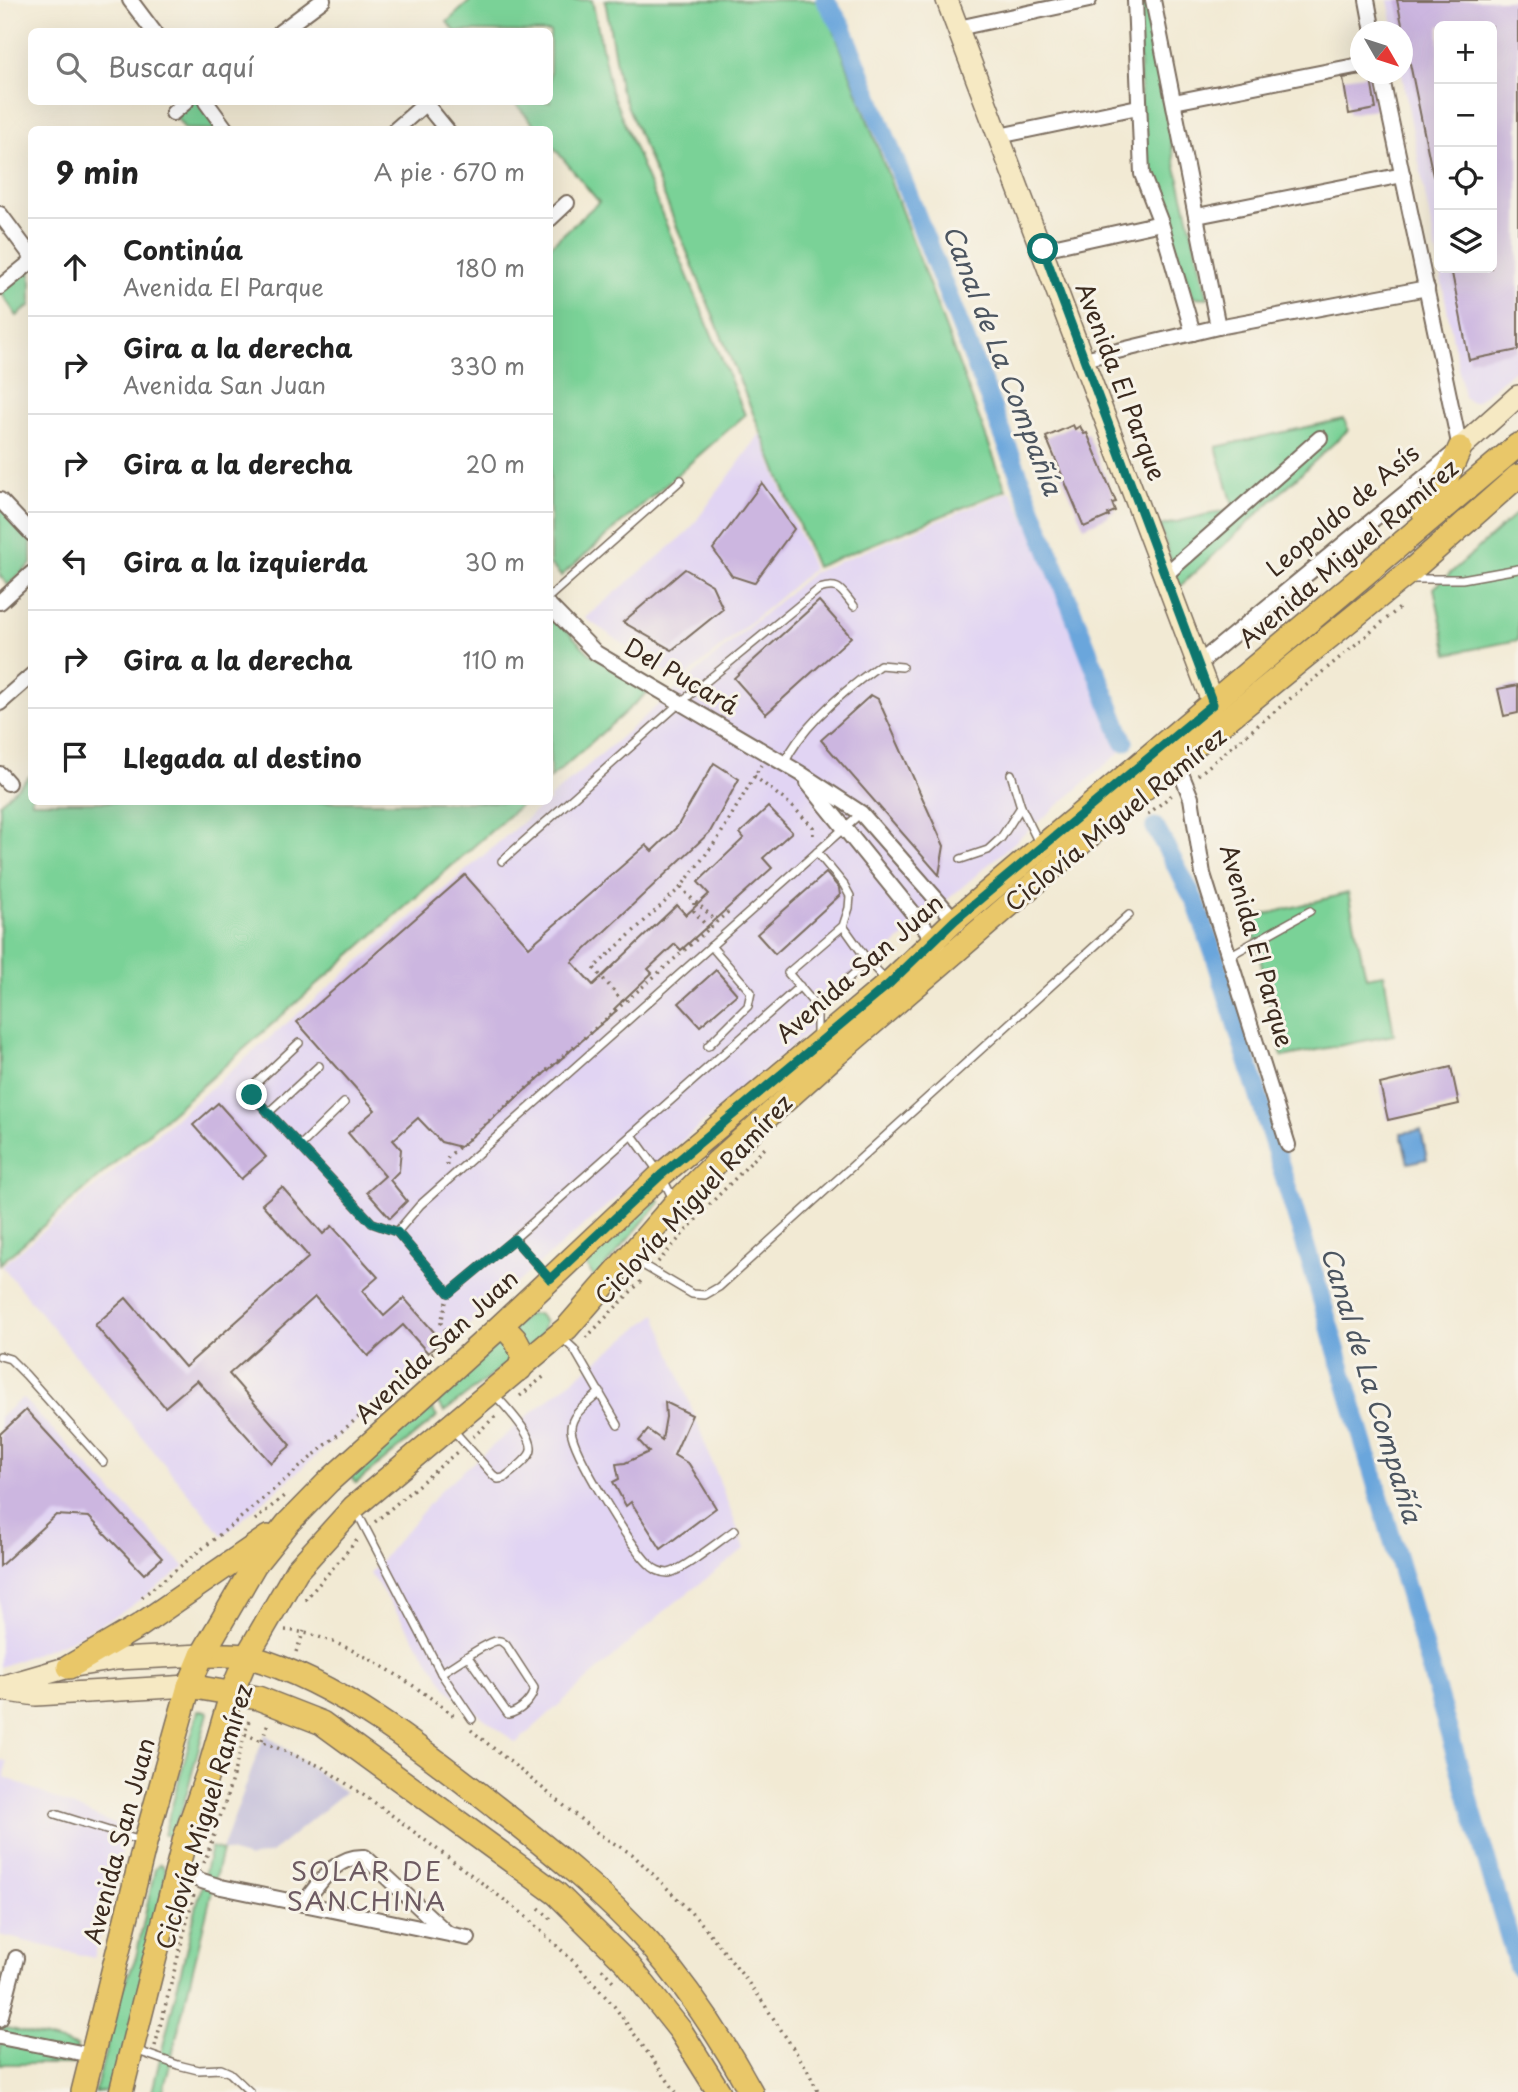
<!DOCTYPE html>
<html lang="es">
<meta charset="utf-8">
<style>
body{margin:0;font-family:"Playpen Sans",sans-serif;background:#f6f6f6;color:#222}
.controls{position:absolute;right:21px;top:21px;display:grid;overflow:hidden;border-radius:10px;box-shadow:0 7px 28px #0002}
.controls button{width:63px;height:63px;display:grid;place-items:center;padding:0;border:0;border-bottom:2px solid #e0e0e0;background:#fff;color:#222;font:35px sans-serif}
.compass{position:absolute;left:1350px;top:21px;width:63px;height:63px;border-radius:50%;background:#fff;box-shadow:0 7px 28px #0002;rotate:129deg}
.stop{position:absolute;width:21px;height:21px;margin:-16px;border:5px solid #0f766e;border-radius:50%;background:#fff}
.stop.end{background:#0f766e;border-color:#fff;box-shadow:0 2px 7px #0008}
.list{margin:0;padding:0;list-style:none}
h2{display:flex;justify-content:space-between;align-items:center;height:91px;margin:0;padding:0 28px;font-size:30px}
h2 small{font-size:23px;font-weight:400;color:#767676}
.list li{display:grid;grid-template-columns:46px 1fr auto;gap:21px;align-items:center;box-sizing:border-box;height:98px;padding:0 28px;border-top:2px solid #e0e0e0}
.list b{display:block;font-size:26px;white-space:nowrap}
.list p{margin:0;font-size:23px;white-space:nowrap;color:#767676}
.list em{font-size:23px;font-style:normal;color:#767676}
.icon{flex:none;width:38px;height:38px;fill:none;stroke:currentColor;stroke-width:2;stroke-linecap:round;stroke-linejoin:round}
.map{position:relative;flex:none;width:1518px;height:2092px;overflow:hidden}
.search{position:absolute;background:#fff;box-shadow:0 7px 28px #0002;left:28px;top:28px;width:525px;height:77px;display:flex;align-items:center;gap:18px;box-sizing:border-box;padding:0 24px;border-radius:10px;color:#767676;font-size:26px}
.panel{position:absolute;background:#fff;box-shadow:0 7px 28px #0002;left:28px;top:126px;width:525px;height:679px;border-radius:10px}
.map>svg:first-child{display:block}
</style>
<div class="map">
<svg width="1518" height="2092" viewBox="0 0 1518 2092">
<rect width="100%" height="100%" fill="#f7f3e8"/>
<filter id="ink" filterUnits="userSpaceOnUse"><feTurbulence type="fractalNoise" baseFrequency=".0143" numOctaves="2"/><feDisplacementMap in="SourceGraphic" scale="14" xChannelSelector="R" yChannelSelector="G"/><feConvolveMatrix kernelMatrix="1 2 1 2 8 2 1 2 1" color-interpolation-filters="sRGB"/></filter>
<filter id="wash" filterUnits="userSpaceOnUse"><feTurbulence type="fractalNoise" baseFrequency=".00686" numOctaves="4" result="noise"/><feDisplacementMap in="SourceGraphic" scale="28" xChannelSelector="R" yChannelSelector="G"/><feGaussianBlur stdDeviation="1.57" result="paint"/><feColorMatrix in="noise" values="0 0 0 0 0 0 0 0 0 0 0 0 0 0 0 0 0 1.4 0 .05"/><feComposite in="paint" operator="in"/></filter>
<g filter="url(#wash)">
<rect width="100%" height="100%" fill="#f2ead4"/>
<g fill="#e1d4f3" fill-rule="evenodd">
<path d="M1388,0H1518V367L1476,402H1470L1464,397L1402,74V32L1394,31ZM1439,26H1492V268H1439Z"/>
<path d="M760,434L813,569L680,682L585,618L688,532Z"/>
<path d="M1011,491L1056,579L1086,648L1124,749L819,1009L818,1024L223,1536L2,1266L546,802H550V798L812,573Z"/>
<path d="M656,1314L745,1549L668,1608L516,1743L450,1692L370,1573L442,1489L536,1409Z"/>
<path d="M22,1398L185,1567L124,1611L70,1640L0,1667V1417Z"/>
<path d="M0,1761H7L5,1777L128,1830L94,1958L0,1935Z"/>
</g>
<path fill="#c5c0da" d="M265,1734L345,1792L271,1853L250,1858L222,1850Z"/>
<g fill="#7ad297" stroke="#5a7e5a" stroke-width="2">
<path d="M471,0H592L611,91L745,415L561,576L550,564V246L599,202L550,143V130L538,129L514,102H550V32L455,31L447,22Z"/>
<path d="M605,0H827L832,25L1006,490L816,567L620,88Z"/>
<path d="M1146,4L1174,159L1208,298L1193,297L1142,150L1138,7Z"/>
<path d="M186,102H206L223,130L185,129L173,113Z"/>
<path d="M31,261V305L17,316L0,291Z"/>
<path d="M1344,419L1348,430L1179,587L1160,526L1234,508L1216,447Z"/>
<path d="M0,498L31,533V564L8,585L0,576Z"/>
<path d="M1518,512V640L1448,654L1434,588Z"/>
<path d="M550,613L589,653L648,692L550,779Z"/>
<path d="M31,775L32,802H524L0,1264V803Z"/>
<path d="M1348,893L1366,977L1384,974L1394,1035L1282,1057L1251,918Z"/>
<path d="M658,1198L660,1202L595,1278L583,1262Z"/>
<path d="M538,1314L545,1322L541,1337L444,1412L437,1402L526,1315Z"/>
<path d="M430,1406L437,1417L356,1483L350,1475Z"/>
<path d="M198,1711H207L208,1713L183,1807L171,1836L164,1835Z"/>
<path d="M211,1847L222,1850L163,2092H152Z"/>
<path d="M160,1864L163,1866L166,1875L121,2092H95L120,1996L136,1957L155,1869Z"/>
<path d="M0,2026L77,2046L74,2064H0Z"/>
</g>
<path fill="#6ba6dc" stroke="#53687d" stroke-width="2" d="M1421,1130L1427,1159L1408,1163L1401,1133Z"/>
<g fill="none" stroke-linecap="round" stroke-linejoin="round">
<g stroke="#6ba6dc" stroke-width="19">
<path d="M825,0L843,28L1124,742"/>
<path d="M1155,827L1196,903L1216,960L1309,1257L1518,1967"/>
</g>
</g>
<g id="blocks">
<g fill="#ccb6e0">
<path d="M1397,0H1518V350L1469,360L1451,268H1492V26H1439V175L1433,176Z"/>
<path d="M1370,74L1376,109L1349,114L1343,78Z"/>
<path d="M1073,425L1075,429L1080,426L1084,434L1087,433L1116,502L1112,503L1115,511L1108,514L1109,516L1084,527L1046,437Z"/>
<path d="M762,483L794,529L754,583L732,576L713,549Z"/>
<path d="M685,569L712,585L723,609L672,650L623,622Z"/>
<path d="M819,601L851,637L766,714L734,678Z"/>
<path d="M1518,685V713L1504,716L1498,689Z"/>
<path d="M871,695L878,699L944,846L939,875L821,740Z"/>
<path d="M714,763L739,779L710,832L572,962L593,985L677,905L686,915L709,894L698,882L744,838L740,833L768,807L792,832L763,858L772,868L681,950L675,944L648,969L652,973L614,1009L616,1011L460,1147L441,1142L418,1118L393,1140L401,1149L399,1171L390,1180L407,1201L390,1218L367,1192L385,1176L348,1133L375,1110L297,1022L465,875L529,947L646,845L652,851L677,827Z"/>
<path d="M826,873L839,888L840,895L775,954L757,934Z"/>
<path d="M716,970L737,994L700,1026L679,1003Z"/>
<path d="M1451,1067L1459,1104L1388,1120L1380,1084Z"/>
<path d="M218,1103L266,1157L241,1179L193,1125Z"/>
<path d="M282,1187L323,1234L332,1226L378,1277L362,1291L384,1316L404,1298L442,1341L428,1353L403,1325L368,1356L315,1297L229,1374L291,1445L271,1463L197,1380L165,1407L95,1325L126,1298L185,1367L309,1257L262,1204Z"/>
<path d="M665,1402L692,1415L674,1455L689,1464L716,1508L661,1549L631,1502L626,1506L613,1482L619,1479L616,1464L625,1463L649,1452L639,1441L648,1430L662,1440L666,1417Z"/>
<path d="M26,1410L162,1558L144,1574L89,1517L56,1515L0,1566V1434Z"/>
</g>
</g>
</g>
<g filter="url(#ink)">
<use href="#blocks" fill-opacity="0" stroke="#7b6d5e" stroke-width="2"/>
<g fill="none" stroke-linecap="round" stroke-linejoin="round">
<defs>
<g id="lane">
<path d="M1411,579H1462L1518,569"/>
<path d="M550,596L681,480"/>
<path d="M784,764C802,725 845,690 880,665L902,667"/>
<path d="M1011,774L1021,807L1040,845"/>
<path d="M817,852L844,885L850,896L849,908L843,926L788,973L817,1007L868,961L843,926"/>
<path d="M961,859L988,850L1001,838L1021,807"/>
<path d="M502,861L681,702L819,589C840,582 841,591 854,606"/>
<path d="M1229,956L1310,911"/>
<path d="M868,961L886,980"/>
<path d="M817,1007V1034"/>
<path d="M299,1043L254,1085L252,1095L372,1223L397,1232L449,1293L514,1239L800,986"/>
<path d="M708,1046L748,1006L751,992L711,946"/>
<path d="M268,1113L319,1066"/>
<path d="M632,1135L661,1175L673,1199"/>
<path d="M300,1146L344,1103"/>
<path d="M397,1232L420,1205L861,813"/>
<path d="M514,1239L549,1278"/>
<path d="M631,1258L692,1294L705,1295L719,1287L1129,915"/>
<path d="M562,1338L574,1349L618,1425"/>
<path d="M0,1356L10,1359L26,1375L103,1462"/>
<path d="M600,1392C590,1402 570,1414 571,1430C573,1453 631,1547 649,1564C653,1569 661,1573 668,1573C681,1572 722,1539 735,1530"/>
<path d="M453,1430L493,1475L498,1479L504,1478C512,1471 523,1464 529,1455C540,1441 505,1406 495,1395"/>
<path d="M357,1512L441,1673L472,1719"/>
<path d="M441,1673C453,1666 485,1643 496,1641C501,1640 502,1642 506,1645L534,1688C533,1699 520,1712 508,1714L468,1657"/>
<path d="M55,1814L141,1841"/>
<path d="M135,2050L178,2065L198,2070L221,2069L230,2073L250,2092"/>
</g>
<g id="street">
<path d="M130,0L154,32"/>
<path d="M1135,0L1142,174L1161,223L1193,333"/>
<path d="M1153,0L1218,327"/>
<path d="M1367,0L1373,32"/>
<path d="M958,28L1089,0"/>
<path d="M280,32L323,0"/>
<path d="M206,102L225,128"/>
<path d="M1174,102L1360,65"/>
<path d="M425,103L447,130"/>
<path d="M173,113L186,102"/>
<path d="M395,130L427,102"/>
<path d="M999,136L1138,107"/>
<path d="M0,214L32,257"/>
<path d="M1197,216L1403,175"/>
<path d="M550,219L567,203"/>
<path d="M1043,249L1161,223"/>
<path d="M0,287L32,261"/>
<path d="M1084,359L1218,327L1427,288"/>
<path d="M0,500L32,534"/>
<path d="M1165,575L1320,438"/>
<path d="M0,602L32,573"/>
<path d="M550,606L596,653L800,773L861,813L958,924"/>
<path d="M1198,664L1460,448L1381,74"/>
<path d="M0,703L32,675"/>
<path d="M1176,761L1191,798L1203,874L1288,1145"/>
<path d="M0,774L8,783"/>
<path d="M808,783L938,944"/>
<path d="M178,1863L199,1880L221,1887L468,1938"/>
<path d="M303,1904C320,1883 335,1855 365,1857L447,1933"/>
<path d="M0,2019L16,1958"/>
<path d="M0,2037L91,2055"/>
</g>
<g id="secondary">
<path d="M947,0L1213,704"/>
<path d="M1460,448L1518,396"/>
<path d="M0,1687L69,1667L117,1659L202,1655"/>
<path d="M2,1690L36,1695L189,1686"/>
</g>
<g id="primary">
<path d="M1423,511L1440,493L1460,448"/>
<path d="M502,1325L515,1339L523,1354L520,1369"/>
<path d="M202,1655C218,1656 236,1653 250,1657C340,1683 426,1752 498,1809C551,1851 604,1893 649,1943C689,1989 722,2039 751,2092"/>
<path d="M69,1667L139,1626L268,1537"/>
<path d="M189,1686L258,1698L322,1723L557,1894L626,1962L680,2030L719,2092"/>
<path d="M83,2092L145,1843L189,1686L202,1655L255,1564L288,1523L329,1481L493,1333L661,1175L889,983L955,920L1518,445"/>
<path d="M121,2092L185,1838L211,1764L232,1692L247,1656L297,1570L354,1507L567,1328L673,1206L718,1161L832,1058L1176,761L1414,568L1518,476"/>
</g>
</defs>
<use href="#lane" stroke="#7b6d5e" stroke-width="10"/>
<use href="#street" stroke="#7b6d5e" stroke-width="18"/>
<use href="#secondary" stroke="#7b6d5e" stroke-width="24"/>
<use href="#primary" stroke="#7b6d5e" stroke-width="26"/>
<g stroke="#7b6d5e" stroke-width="3.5" stroke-dasharray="2 5" stroke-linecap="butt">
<path d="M1198,775L1402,606"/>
<path d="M754,776L791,805L813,827V838"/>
<path d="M1148,814L1172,795"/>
<path d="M681,887C692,901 705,908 716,922"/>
<path d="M694,903V911L709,929"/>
<path d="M728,912L624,1003L594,968L681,887L719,837L761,765"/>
<path d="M447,1165L446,1160L449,1156L624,1003"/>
<path d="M658,1262L710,1204L765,1148"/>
<path d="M586,1338L644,1278"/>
<path d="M520,1396L547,1374"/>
<path d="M473,1437L498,1414"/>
<path d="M255,1520L284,1496"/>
<path d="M375,1522L457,1452"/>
<path d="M142,1597L238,1520L451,1338L441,1323L446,1302"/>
<path d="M305,1600L357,1540"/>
<path d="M285,1630C340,1634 412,1682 454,1716"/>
<path d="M296,1652L304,1631"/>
<path d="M471,1730L600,1835L632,1854L663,1884L703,1925L758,1995L807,2069L818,2092"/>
<path d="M245,1734L322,1767L381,1807L523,1914L575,1963L614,2006L676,2092"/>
<path d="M262,1740L268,1723"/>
<path d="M204,1863L225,1803L250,1717"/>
<path d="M539,1908L551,1919"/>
<path d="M602,1969L613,1981"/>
<path d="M155,2046L194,1894"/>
</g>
<use href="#lane" stroke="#fff" stroke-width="7"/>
<use href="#street" stroke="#fff" stroke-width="14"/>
<use href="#secondary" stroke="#f6e9c3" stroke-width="21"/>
<use href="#primary" stroke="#e9c769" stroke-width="23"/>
</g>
</g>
<g fill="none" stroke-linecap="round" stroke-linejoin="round" filter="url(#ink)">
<path stroke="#0f766e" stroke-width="9" d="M252,1095L372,1223L397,1232L449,1293L514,1239L550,1279L661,1175L889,984L955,920L1213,704L1043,249"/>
</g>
<g text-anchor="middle" stroke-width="6" stroke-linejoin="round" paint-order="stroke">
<g font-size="24" fill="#3b2a1e" stroke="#f7f3e8">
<text transform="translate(1120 382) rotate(69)" y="8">Avenida El Parque</text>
<text transform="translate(1343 511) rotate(-40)" y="8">Leopoldo de Asís</text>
<text transform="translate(1349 554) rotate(-40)" y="8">Avenida Miguel Ramírez</text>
<text transform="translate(681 677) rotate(30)" y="8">Del Pucará</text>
<text transform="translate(1116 820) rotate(-39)" y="8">Ciclovía Miguel Ramírez</text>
<text transform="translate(1256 946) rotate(74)" y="8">Avenida El Parque</text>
<text transform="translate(860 969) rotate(-41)" y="8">Avenida San Juan</text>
<text transform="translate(694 1200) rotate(-47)" y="8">Ciclovía Miguel Ramírez</text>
<text transform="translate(437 1347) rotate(-43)" y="8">Avenida San Juan</text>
<text transform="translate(205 1817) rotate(-73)" y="8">Ciclovía Miguel Ramírez</text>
<text transform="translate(120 1841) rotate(-75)" y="8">Avenida San Juan</text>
</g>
<g font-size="26" font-style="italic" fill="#4c5560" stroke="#f7f3e8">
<text transform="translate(1002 360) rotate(69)" y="9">Canal de La Compañía</text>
<text transform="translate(1371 1385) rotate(73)" y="9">Canal de La Compañía</text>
</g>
<g font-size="26" letter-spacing="2" fill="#6e5b62" stroke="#f7f3e8">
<text x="367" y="1881">SOLAR DE<tspan x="367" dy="30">SANCHINA</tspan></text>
</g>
</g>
</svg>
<div class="controls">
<button>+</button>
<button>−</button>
<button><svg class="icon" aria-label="locate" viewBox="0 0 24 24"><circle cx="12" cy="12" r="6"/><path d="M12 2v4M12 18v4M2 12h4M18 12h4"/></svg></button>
<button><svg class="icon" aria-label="layers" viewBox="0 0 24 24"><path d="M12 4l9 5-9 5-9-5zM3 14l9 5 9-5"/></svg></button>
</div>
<svg class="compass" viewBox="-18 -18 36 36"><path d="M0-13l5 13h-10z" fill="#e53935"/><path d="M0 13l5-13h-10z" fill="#767676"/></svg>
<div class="stop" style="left:1043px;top:249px"></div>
<div class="stop end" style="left:252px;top:1095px"></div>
<div class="search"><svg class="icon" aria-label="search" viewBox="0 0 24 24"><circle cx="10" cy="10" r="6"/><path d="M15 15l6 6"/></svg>Buscar aquí</div>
<section class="panel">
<h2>9 min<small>A pie · 670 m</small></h2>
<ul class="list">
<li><svg class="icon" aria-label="ahead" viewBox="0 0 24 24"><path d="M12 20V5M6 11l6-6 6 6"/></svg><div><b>Continúa</b><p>Avenida El Parque</p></div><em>180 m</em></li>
<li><svg class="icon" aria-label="right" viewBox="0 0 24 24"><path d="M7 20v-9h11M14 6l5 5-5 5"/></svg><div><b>Gira a la derecha</b><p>Avenida San Juan</p></div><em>330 m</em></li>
<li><svg class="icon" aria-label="right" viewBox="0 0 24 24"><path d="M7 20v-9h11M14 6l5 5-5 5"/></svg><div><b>Gira a la derecha</b></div><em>20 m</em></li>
<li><svg class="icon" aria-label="left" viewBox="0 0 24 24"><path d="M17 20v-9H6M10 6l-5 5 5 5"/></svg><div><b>Gira a la izquierda</b></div><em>30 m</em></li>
<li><svg class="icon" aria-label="right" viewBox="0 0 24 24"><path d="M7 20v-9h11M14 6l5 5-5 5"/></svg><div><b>Gira a la derecha</b></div><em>110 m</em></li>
<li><svg class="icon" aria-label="arrive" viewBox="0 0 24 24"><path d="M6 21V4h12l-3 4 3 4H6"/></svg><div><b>Llegada al destino</b></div></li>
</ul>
</section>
</div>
